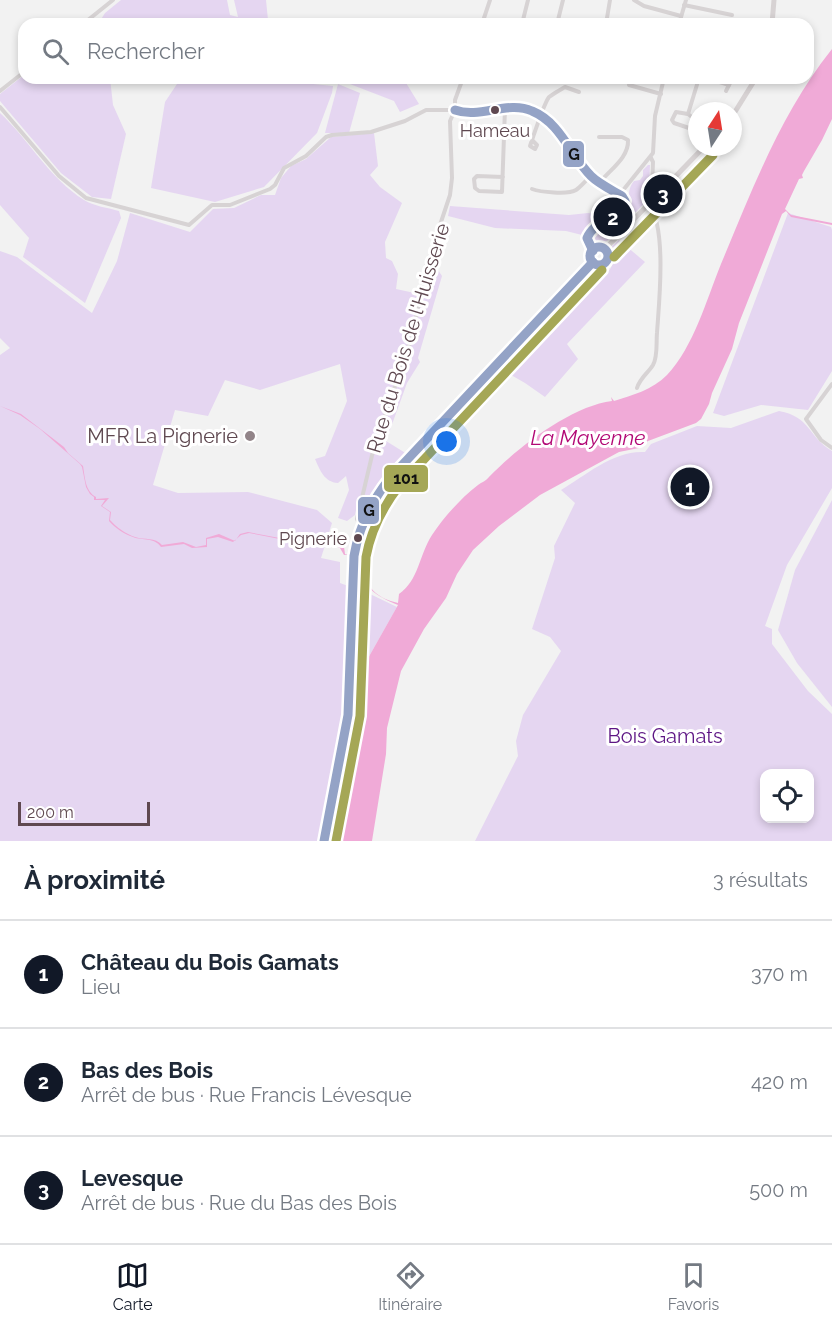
<!DOCTYPE html>
<html lang="fr">
<meta charset="utf-8">
<style>
body{margin:0;font-family:Raleway,sans-serif;background:#f6f6f7;color:#1f2937}
.controls{position:absolute;right:18px;bottom:18px;display:grid;overflow:hidden;border-radius:12px;box-shadow:0 3px 9px #0003}
.controls button{width:54px;height:54px;display:grid;place-items:center;padding:0;border:0;border-bottom:2px solid #e0e1e3;background:#fff;color:#1f2937;font:30px sans-serif}
.compass{position:absolute;left:688px;top:102px;width:54px;height:54px;border-radius:50%;background:#fff;box-shadow:0 3px 9px #0003;rotate:12deg}
.scale{position:absolute;left:18px;bottom:15px;width:132px;box-sizing:border-box;padding-left:6px;border:3px solid #5f4850;border-top:0;font-size:16px;line-height:21px;white-space:nowrap;color:#5f4850;-webkit-text-stroke:4px #fff;paint-order:stroke}
.you{position:absolute;left:447px;top:442px;width:21px;height:21px;margin:-15px;border:4px solid #fff;border-radius:50%;background:#1a73e8;box-shadow:0 0 0 9px #1a73e833}
.badge{display:grid;place-items:center;width:39px;height:39px;border-radius:50%;background:#111827;color:#fff;font-size:20px;font-weight:700}
.pin{position:absolute;translate:-50% -50%;border:3px solid #fff;box-shadow:0 2px 6px #0006}
.list{margin:0;padding:0;list-style:none}
h2{display:flex;justify-content:space-between;align-items:center;height:78px;margin:0;padding:0 24px;font-size:26px}
h2 small{font-size:20px;font-weight:400;color:#747a83}
.list li{display:grid;grid-template-columns:39px 1fr auto;gap:18px;align-items:center;box-sizing:border-box;height:108px;padding:0 24px;border-top:2px solid #e0e1e3}
.list b{display:block;font-size:22px;white-space:nowrap}
.list p{margin:0;font-size:20px;white-space:nowrap;color:#747a83}
.list em{font-size:20px;font-style:normal;color:#747a83}
.icon{flex:none;width:33px;height:33px;fill:none;stroke:currentColor;stroke-width:2;stroke-linecap:round;stroke-linejoin:round}
.map{position:relative;flex:none;width:832px;height:841px;overflow:hidden}
.search{position:absolute;background:#fff;box-shadow:0 3px 9px #0003;left:18px;right:18px;top:18px;height:66px;display:flex;align-items:center;gap:15px;box-sizing:border-box;padding:0 21px;border-radius:18px;color:#747a83;font-size:22px}
.sheet{height:402px;background:#fff}
nav{display:flex;justify-content:space-around;align-items:center;box-sizing:border-box;height:84px;border-top:2px solid #e0e1e3;background:#fff;font-size:16px;color:#747a83}
nav a{display:grid;justify-items:center;gap:3px}
nav .on{color:#111827}
.map>svg:first-child{display:block}
</style>
<div class="map">
<svg width="832" height="841" viewBox="0 0 832 841">
<rect width="100%" height="100%" fill="#f2f2f2"/>
<g fill="#e5d6f1" fill-rule="evenodd">
<path d="M121,0H227L230,15L238,17L234,0H266L268,20L292,23L101,24L100,21L105,13Z"/>
<path d="M24,75V78H110L113,105L126,134L111,199L92,197L61,173L0,101V94Z"/>
<path d="M163,78H274V80L333,86L332,93L317,133L264,187L215,202L151,188L165,102L177,84Z"/>
<path d="M313,78H403L419,104L400,112L394,101L342,81Z"/>
<path d="M338,84L360,93L349,133H325Z"/>
<path d="M0,113C30,141 49,178 84,200C93,206 109,208 119,211L121,218L85,303L23,257L29,238L0,205Z"/>
<path d="M374,133L378,166L370,175L380,187L402,203L385,242L386,258L392,261L398,274L396,289L424,295L429,265L445,225L436,267L442,276L418,358L420,362L407,383L386,441L407,454L368,504L359,496L355,515L347,521L338,518L349,490L346,476L338,483C324,482 320,470 315,459L325,456L347,401L340,364L260,390L225,380L208,416L175,410L153,485L178,493L248,492L317,510L332,523L321,558L340,562V583L370,594L397,607L367,660L336,841H0V355L10,348L0,338V251L17,257L92,313L117,261L130,213L190,232L213,209L234,208L261,195H275L281,178L291,166L306,159L331,137Z"/>
<path d="M648,165H650L649,189L652,195L636,212H633C624,223 614,243 598,243L593,239V232C602,223 619,219 627,209C633,201 624,194 634,181L640,180L643,176V170Z"/>
<path d="M450,206L569,215L588,213L604,215L585,228L582,235L566,231L495,228L448,216Z"/>
<path d="M788,213L831,227L832,230V371L808,410L761,405L724,416L713,413Z"/>
<path d="M619,240L645,262L567,344L578,359L545,397L525,383L497,367L586,273L600,277C614,270 615,261 612,246Z"/>
<path d="M779,411C811,417 808,437 832,451V488L787,565L765,626L772,629V644L808,691L832,714V841H475L518,756L516,741L523,715L561,651L550,637L532,629L555,558L554,546L575,503L561,490C586,475 614,450 645,452L651,444L697,426L731,428ZM764,774H810V818H764Z"/>
<path d="M832,500V707L797,663L778,630L795,570Z"/>
</g>
<g fill="#f0aad7">
<path d="M832,49V119L822,140L804,171L802,175L803,178L799,179L785,209L791,215L832,223V225L791,217L786,211L782,214L739,323L732,349L712,393L709,404L701,419L696,423L648,441L639,448L619,452L540,495L499,526L473,550L457,574L446,598L424,629L401,671L387,728L386,754L372,841H336L367,660L398,605C375,595 362,589 361,561L358,558L359,557L362,559C364,585 373,597 398,603L399,594C419,580 419,555 432,535C444,517 461,498 478,485C482,482 486,481 489,477C517,448 571,406 612,401L611,397L614,401C633,395 652,390 667,375C694,346 706,301 721,264C752,190 781,113 832,49Z"/>
<path d="M0,406L21,414L64,447L68,453L83,466C85,477 85,491 96,497V499L109,498L102,506L111,512L110,520C116,527 126,534 135,537C145,540 155,537 162,545L183,542L196,547L206,545V538L219,534L235,541L240,534L248,532L317,545L332,544L344,547L345,554H349L344,555L340,548L336,546H316L249,533L241,535L233,542L218,537L207,539V547L192,548L184,544L161,547C154,537 143,541 133,537C124,534 115,528 109,521L110,512L101,506L105,500H94V497L90,494L86,487L82,467L80,464L40,429L20,415Z"/>
</g>
<g fill="none" stroke-linecap="round" stroke-linejoin="round">
<g stroke="#d7d3d4" stroke-width="4">
<path d="M634,0L644,6L681,16"/>
<path d="M684,5L732,15"/>
<path d="M83,24L113,0"/>
<path d="M482,24L490,0"/>
<path d="M522,24L528,0"/>
<path d="M557,24L563,0"/>
<path d="M606,24L610,0"/>
<path d="M679,24L686,0"/>
<path d="M707,78L729,85L733,78"/>
<path d="M629,85L661,94"/>
<path d="M0,91L24,72"/>
<path d="M726,91L729,85"/>
<path d="M0,107L59,176L86,198L189,225L212,205H230L270,189L275,185L284,168L306,156L326,137L332,135L371,132L405,121L426,110H455L466,114L486,112L502,108H525L542,116L556,128L591,176L624,198L625,204L622,210L592,228L587,238L593,251"/>
<path d="M676,112L688,114L697,121L695,126L689,128L674,123L672,120Z"/>
<path d="M688,114L699,78"/>
<path d="M599,137H622L628,140C629,157 611,169 601,181"/>
<path d="M532,140L537,145L535,149L530,146C533,137 545,102 549,97C554,93 560,90 565,87L579,92"/>
<path d="M651,158L653,162L652,188L657,195"/>
<path d="M503,177L477,176L474,179L475,188L479,191L502,192L505,108"/>
<path d="M532,189C540,192 568,195 576,190C581,187 586,180 591,176"/>
<path d="M620,194L653,153L655,116L664,78"/>
<path d="M832,384L806,419L821,440L832,448"/>
<path d="M637,388C640,378 648,373 653,365C658,356 656,343 657,333C659,303 667,228 649,204"/>
<path d="M360,526L357,519L374,447L412,337L426,267L450,195L452,178L450,121L455,110V100L463,78"/>
</g>
<g stroke="#d7d2d3" stroke-width="5">
<path d="M772,24L774,0"/>
<path d="M733,115L756,78"/>
<circle cx="599" cy="256" r="9"/>
<path d="M605,249L704,147"/>
<path d="M324,841L348,715L354,556C358,526 371,501 390,478L593,262"/>
</g>
<defs>
<g id="bus-1">
<path d="M455,110C480,119 508,100 532,111C561,123 570,155 591,176C599,184 612,190 622,196L625,201C617,219 595,220 587,238L593,251"/>
<circle cx="599" cy="256" r="9"/>
<path d="M324,841L348,715L354,556C359,526 371,502 390,478L593,262"/>
</g>
<g id="bus-2">
<path d="M614,257L713,155"/>
<path d="M336,841L360,716L366,557C371,530 382,508 399,486L602,270"/>
</g>
</defs>
<use href="#bus-1" stroke="#fff" stroke-width="14"/>
<use href="#bus-2" stroke="#fff" stroke-width="14"/>
<use href="#bus-1" stroke="#94a3c6" stroke-width="9"/>
<use href="#bus-2" stroke="#a5a756" stroke-width="9"/>
</g>
<g fill="#5f4850" stroke="#fff" stroke-width="2">
<circle cx="495" cy="110" r="5"/>
<circle cx="358" cy="538" r="5"/>
</g>
<circle fill="#928489" stroke="#fff" stroke-width="2" cx="250" cy="436" r="6"/>
<g text-anchor="middle" stroke-width="6" stroke-linejoin="round" paint-order="stroke">
<g font-size="18" fill="#5f4850" stroke="#fff">
<text x="495" y="137">Hameau</text>
<text x="347" y="545" text-anchor="end">Pignerie</text>
</g>
<g font-size="20" fill="#5f4850" stroke="#fff">
<text transform="translate(408 338) rotate(-73)" y="7">Rue du Bois de l'Huisserie</text>
</g>
<g font-size="20" fill="#5f4850" stroke="#fff" text-anchor="end">
<text x="238" y="443">MFR La Pignerie</text>
</g>
<g font-size="20" fill="#5d1584" stroke="#fff">
<text x="665" y="743">Bois Gamats</text>
</g>
<g font-size="21" font-style="italic" fill="#b20875" stroke="#fff">
<text x="588" y="445">La Mayenne</text>
</g>
</g>
<g stroke="#fff" stroke-width="2">
<rect x="562" y="140" width="23" height="28" rx="6" fill="#94a3c6"/>
<rect x="383" y="464" width="46" height="29" rx="6" fill="#a5a756"/>
<rect x="357" y="496" width="23" height="29" rx="6" fill="#94a3c6"/>
</g>
<g font-size="16" text-anchor="middle" font-weight="bold" fill="#111">
<text x="574" y="160">G</text>
<text x="406" y="484">101</text>
<text x="369" y="516">G</text>
</g>
</svg>
<div class="controls">
<button><svg class="icon" aria-label="locate" viewBox="0 0 24 24"><circle cx="12" cy="12" r="6"/><path d="M12 2v4M12 18v4M2 12h4M18 12h4"/></svg></button>
</div>
<svg class="compass" viewBox="-18 -18 36 36"><path d="M0-13l5 13h-10z" fill="#e53935"/><path d="M0 13l5-13h-10z" fill="#747a83"/></svg>
<div class="scale">200 m</div>
<div class="you"></div>
<div class="pin badge" style="left:690px;top:487px">1</div>
<div class="pin badge" style="left:613px;top:217px">2</div>
<div class="pin badge" style="left:663px;top:194px">3</div>
<div class="search"><svg class="icon" aria-label="search" viewBox="0 0 24 24"><circle cx="10" cy="10" r="6"/><path d="M15 15l6 6"/></svg>Rechercher</div>
</div>
<section class="sheet">
<h2>À proximité<small>3 résultats</small></h2>
<ul class="list">
<li><span class="badge">1</span><div><b>Château du Bois Gamats</b><p>Lieu</p></div><em>370 m</em></li>
<li><span class="badge">2</span><div><b>Bas des Bois</b><p>Arrêt de bus · Rue Francis Lévesque</p></div><em>420 m</em></li>
<li><span class="badge">3</span><div><b>Levesque</b><p>Arrêt de bus · Rue du Bas des Bois</p></div><em>500 m</em></li>
</ul>
</section>
<nav>
<a class="on"><svg class="icon" aria-label="map" viewBox="0 0 24 24"><path d="M3 6l6-2 6 2 6-2v14l-6 2-6-2-6 2zM9 4v14M15 6v14"/></svg>Carte</a>
<a><svg class="icon" aria-label="directions" viewBox="0 0 24 24"><path d="M12 3l9 9-9 9-9-9zM9 14v-3h6M13 9l2 2-2 2"/></svg>Itinéraire</a>
<a><svg class="icon" aria-label="saved" viewBox="0 0 24 24"><path d="M7 4h10v16l-5-4-5 4z"/></svg>Favoris</a>
</nav>
